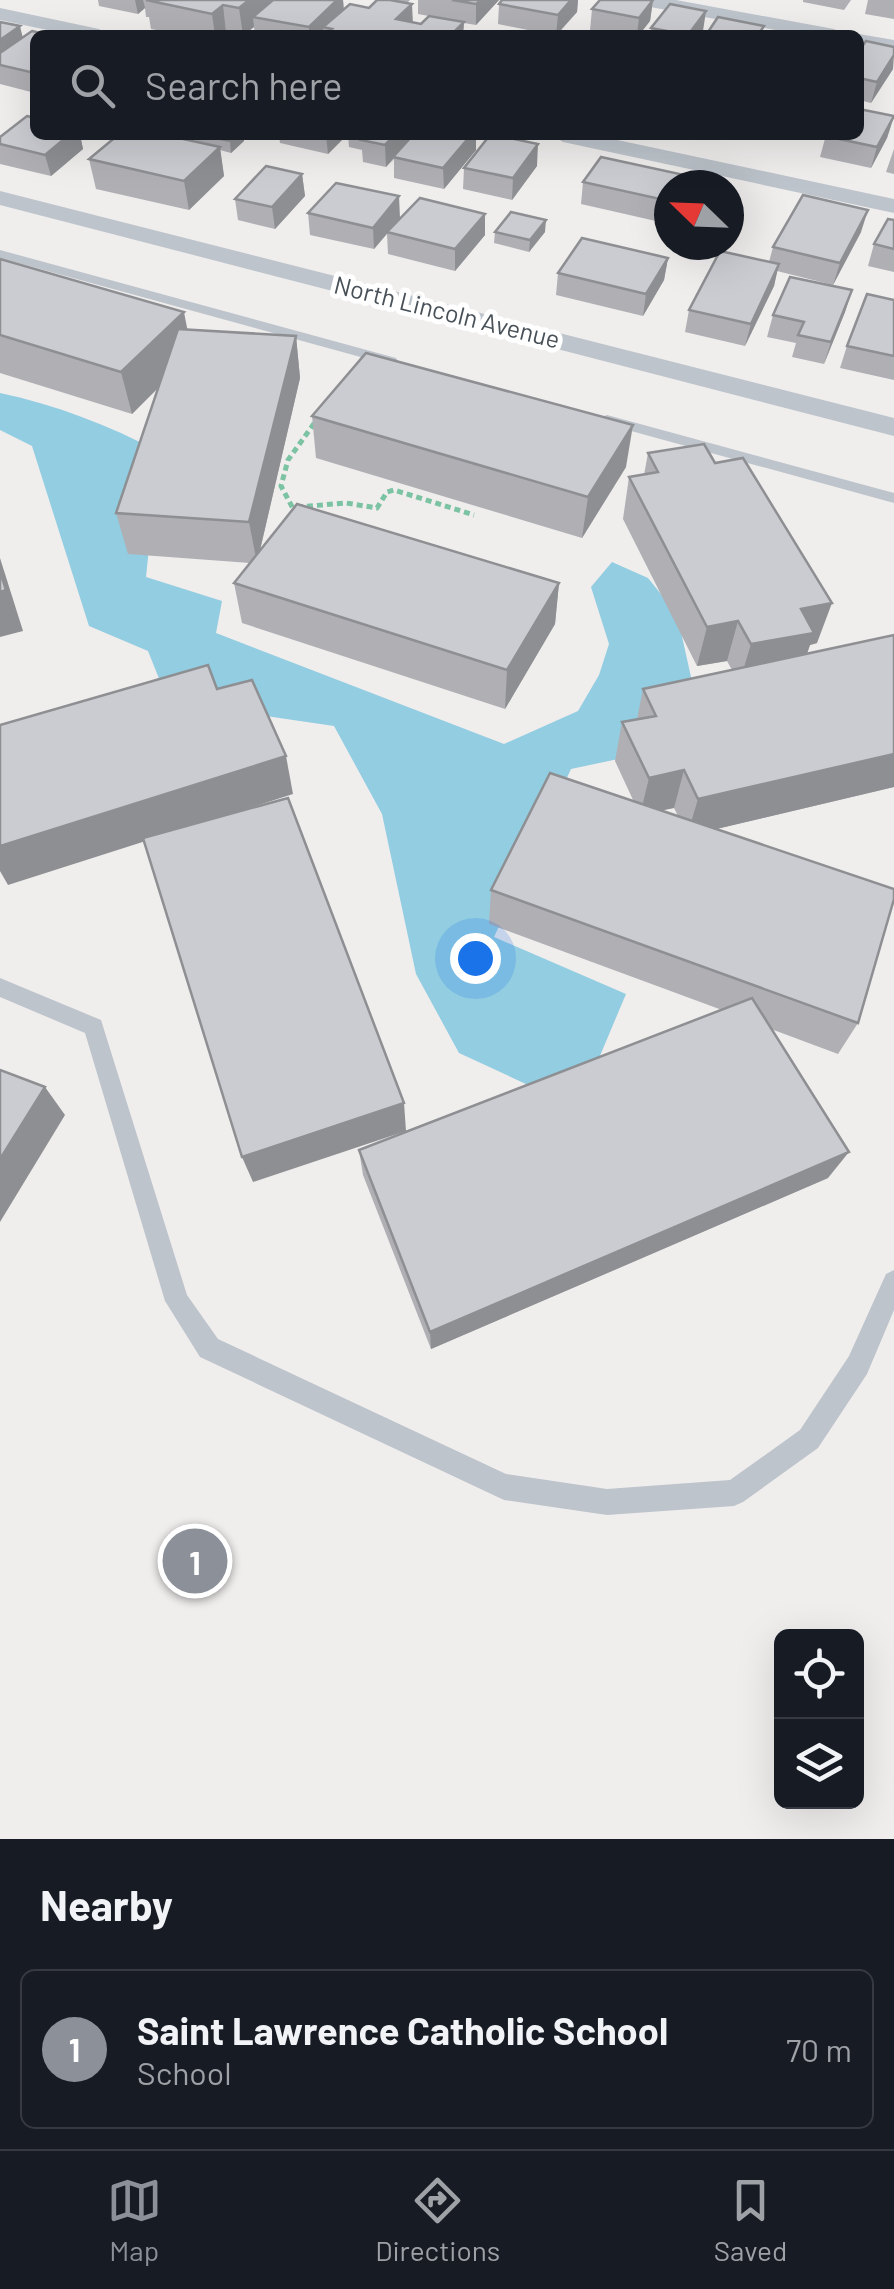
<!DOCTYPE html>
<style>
body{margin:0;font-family:Barlow,sans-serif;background:#242831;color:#f1f3f6}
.controls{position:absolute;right:30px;bottom:30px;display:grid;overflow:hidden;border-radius:15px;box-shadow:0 10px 40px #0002}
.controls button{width:90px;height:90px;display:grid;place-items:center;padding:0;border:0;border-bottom:2px solid #363941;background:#171b24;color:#f1f3f6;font:50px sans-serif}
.compass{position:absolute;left:654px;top:170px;width:90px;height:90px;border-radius:50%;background:#171b24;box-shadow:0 10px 40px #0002;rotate:293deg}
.you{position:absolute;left:475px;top:958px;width:35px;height:35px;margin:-25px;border:8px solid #fff;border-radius:50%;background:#1a73e8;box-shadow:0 0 0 15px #1a73e833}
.badge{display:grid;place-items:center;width:65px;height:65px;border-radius:50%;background:#8c9099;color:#fff;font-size:32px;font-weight:700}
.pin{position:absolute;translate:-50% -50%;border:5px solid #fff;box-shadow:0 2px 10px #0006}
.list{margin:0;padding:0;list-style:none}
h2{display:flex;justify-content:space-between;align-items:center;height:130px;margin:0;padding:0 40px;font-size:42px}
h2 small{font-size:32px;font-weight:400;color:#9ea1a6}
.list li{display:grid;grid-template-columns:65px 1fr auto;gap:30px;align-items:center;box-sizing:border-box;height:160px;margin:0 20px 20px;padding:0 20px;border:2px solid #363941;border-radius:15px}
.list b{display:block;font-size:38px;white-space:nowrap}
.list p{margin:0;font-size:32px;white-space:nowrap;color:#9ea1a6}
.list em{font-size:32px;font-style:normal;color:#9ea1a6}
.icon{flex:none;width:55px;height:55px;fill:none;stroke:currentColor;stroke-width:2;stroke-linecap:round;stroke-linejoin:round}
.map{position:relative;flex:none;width:894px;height:1839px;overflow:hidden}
.search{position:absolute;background:#171b24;box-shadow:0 10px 40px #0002;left:30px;right:30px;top:30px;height:110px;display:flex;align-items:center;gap:25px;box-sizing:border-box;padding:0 35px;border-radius:15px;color:#9ea1a6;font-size:38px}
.sheet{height:310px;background:#171b24}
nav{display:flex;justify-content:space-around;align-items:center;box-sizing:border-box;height:140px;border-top:2px solid #363941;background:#171b24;font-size:28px;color:#9ea1a6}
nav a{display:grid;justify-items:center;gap:5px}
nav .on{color:#8c9099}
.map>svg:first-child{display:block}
</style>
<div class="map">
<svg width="894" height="1839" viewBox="0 0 894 1839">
<rect width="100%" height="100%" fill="#f0eded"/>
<path fill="#92cde1" d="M0,393C56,405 109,425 159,452L146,577L222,601L216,633L504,744L578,711L599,675L609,644L591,587L612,562L648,578L677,614L695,695L717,738L571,769L494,937L626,994L578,1108L459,1053L416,974L382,814L334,726L246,713L180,731L148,651L89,626L32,446L0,430Z"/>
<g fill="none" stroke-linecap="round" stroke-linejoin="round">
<g stroke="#7cc3a3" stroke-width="5" stroke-dasharray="6 4" stroke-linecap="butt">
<path d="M297,507L346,503L377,508L387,492L394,490L474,515"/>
<path d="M297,516L281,486L288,460L318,418"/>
</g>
<g fill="#bdc4cb" fill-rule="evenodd">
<path d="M0,250L396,358L398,361L386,364L0,258Z"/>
<path d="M607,415L894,493V503L602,423V417Z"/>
<path d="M0,978L101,1020L187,1295L218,1339L506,1474L607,1489L730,1480L800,1430L849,1356L886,1274L894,1270V1310L867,1374L818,1448L743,1502L734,1506L607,1515L504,1500L200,1357L165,1301L85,1033L0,997Z"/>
</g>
<g fill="#bdc4cb" fill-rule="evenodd">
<path d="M635,0H676L834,29L844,35H802L645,6Z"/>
<path d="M0,8L99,29L109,35H71L0,20Z"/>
<path d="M859,34L894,40V52L859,46V35H855Z"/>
<path d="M552,135H594L894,199V213L563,142Z"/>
<path d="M0,191L894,418V436L0,205Z"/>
</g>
</g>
<g fill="#afafb4" fill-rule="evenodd">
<path d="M98,0H343L344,9L369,8L377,0H410L407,3L412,22L421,24L429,16L418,14V0H499L476,25L464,23L463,35H255L254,27L244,35L226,33L224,35H183L151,29L149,17H146L145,8L138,14L99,6Z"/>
<path d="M502,0H578L577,12L557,35H553L498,24L499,4Z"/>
<path d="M653,0L650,21L639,35H618L590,30L592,9Z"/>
<path d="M803,0H851L844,10L803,2Z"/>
<path d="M868,0H894V19L865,14Z"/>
<path d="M0,22L23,37L35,35V93L0,84Z"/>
<path d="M651,28L703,31L700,35H650Z"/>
<path d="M859,51L893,69L871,103L859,100Z"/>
<path d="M894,116L887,138L871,168L820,157L826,135Z"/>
<path d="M35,135H80L83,149L51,176L0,164V137Z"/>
<path d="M110,135H173V137L196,142L195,135H243L244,141L231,153L220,150L224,176L189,210L96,189L89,159L111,140Z"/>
<path d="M279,135H347L328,154L280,143Z"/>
<path d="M348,135H476V150L444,189L394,178V159L386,167L363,162L362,150L349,147Z"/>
<path d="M490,135H522V141L537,166L512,200L463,189L464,168Z"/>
<path d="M894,149V174L886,172Z"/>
<path d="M302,174L305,196L275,229L238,220L235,199Z"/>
<path d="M583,182L669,185V224L581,204Z"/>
<path d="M308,213L400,218L485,235L455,271L388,254L387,234L374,249L310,235Z"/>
<path d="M894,220V272L868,266L874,244Z"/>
<path d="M495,232H545L529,252L494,243Z"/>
<path d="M861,232L833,285L777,271L774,286L745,346L685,332L689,310L769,262L773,247Z"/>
<path d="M668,258L664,280L643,316L556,295L558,273Z"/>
<path d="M0,259L187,329L296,336L300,378L260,550L559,583L555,624L505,709L242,623L234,583L250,563L128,554L116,513L159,387L132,414L0,373Z"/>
<path d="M852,290L845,312L824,364L792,357L796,343L767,337L773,315Z"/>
<path d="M894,300V380L840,368L847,346Z"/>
<path d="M312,416L626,467L582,538L316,458Z"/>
<path d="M648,453L817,643L810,645L807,654L894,635V787L716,829L858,1023L838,1054L771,1029L828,1178L431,1349L363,1175L359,1150L722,1010L489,924L491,890L634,802L615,761L622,722L637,719L643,689L732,670L727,661L697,666L623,519L629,477L644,475ZM674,808L678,816L661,810Z"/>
</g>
<g fill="#8e8f92">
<path d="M135,0H143L145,8L138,14Z"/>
<path d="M249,0H272L253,17L254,27L243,35L239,8Z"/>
<path d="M337,0H343L344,15L323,27V35H309V27Z"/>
<path d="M481,0H499L476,25V4Z"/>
<path d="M571,0H578L577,12L556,35L558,15Z"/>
<path d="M653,0L650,21L639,35H637L639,18Z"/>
<path d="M412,4L413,25L396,19Z"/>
<path d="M223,5L226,33L224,35H215L212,14Z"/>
<path d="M706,11L703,31L700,35H688Z"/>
<path d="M464,22L463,35H451Z"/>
<path d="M20,26L25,47L0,65V40Z"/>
<path d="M894,55L893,69L871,103L877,82Z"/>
<path d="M35,68V90L30,72Z"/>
<path d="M894,116L887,138L871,168L877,147Z"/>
<path d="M69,135H80L83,149L51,176L45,155Z"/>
<path d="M237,135H243L244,141L231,153L230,141Z"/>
<path d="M326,135H347L328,154Z"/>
<path d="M395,135H413L386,167L385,145Z"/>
<path d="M471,135H476V150L444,189L443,168Z"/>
<path d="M538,144L537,166L512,200L513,178Z"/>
<path d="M220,147L224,176L189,210L184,181Z"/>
<path d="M302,174L305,196L275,229L272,207Z"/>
<path d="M399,196L400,218L374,249L373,228Z"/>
<path d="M868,210L861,232L833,285L840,263Z"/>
<path d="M485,214V235L455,271V249Z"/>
<path d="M546,220L545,232L529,252L530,240Z"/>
<path d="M668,258L664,280L643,316L646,294Z"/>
<path d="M779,264L774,286L745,346L751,324Z"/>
<path d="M852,290L845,312L824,364L831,342Z"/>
<path d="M184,312L192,354L132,414L121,372Z"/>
<path d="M296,336L300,378L257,563L249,522Z"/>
<path d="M633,425L626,467L582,538L588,497Z"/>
<path d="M0,558L23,631L0,637Z"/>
<path d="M559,583L555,624L505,709L507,670Z"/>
<path d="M832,603L817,643L810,645L800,672L739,684L751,644L801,609Z"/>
<path d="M738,621L727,661L697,666L707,627Z"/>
<path d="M894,754V787L687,836L698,799Z"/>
<path d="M286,756L293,794L8,885L0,871V846Z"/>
<path d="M684,770L674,808L640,815L649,778Z"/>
<path d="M45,1087L65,1115L0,1222V1159Z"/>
<path d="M404,1103L406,1131L253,1182L242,1157Z"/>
<path d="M849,1152L828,1178L431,1349L430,1332Z"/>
</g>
<g fill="#cbccd1" stroke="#8e8f92" stroke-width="2.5">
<path d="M146,0H249L239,8L223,5L212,14Z"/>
<path d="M273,0H337L309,27L253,17Z"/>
<path d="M377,0H390L412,4L396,19L421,24L429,16L464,22L451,35H337L327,33L332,29L323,27L350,4L369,8Z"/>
<path d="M452,0H481L476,4Z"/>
<path d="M502,0H571L558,15L499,4Z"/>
<path d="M600,0H653L639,18L592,9Z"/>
<path d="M670,4L706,11L688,35L651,28Z"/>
<path d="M718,17L764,26L758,35H706Z"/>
<path d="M0,22L20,26L0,40Z"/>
<path d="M32,31L49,35H35V68L30,72L0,65V53Z"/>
<path d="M866,41L894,47V55L877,82L859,78V51Z"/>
<path d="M859,109L894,116L877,147L825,136L859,135Z"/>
<path d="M27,116L35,118V135H69L45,155L0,144V137Z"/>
<path d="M118,135H165L220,147L184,181L89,159Z"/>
<path d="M201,135H237L230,141Z"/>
<path d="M366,135H395L385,145L361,140Z"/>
<path d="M413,135H471L443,168L393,157Z"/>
<path d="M490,135H517L514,139L538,144L513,178L464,168Z"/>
<path d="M601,157L689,176L683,185H669V201L583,182Z"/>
<path d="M266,166L302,174L272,207L235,199Z"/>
<path d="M336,183L399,196L373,228L308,213Z"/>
<path d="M803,195L868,210L840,263L773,247Z"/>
<path d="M420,198L485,214L455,249L387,232Z"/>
<path d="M511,212L546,220L530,240L495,232Z"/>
<path d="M888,219L894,220V249L874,244Z"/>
<path d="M582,238L668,258L646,294L558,273Z"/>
<path d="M720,251L779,264L751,324L689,310Z"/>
<path d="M0,259L184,312L121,372L0,335Z"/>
<path d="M790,277L852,290L831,342L798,335L804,322L773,315Z"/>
<path d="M867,294L894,300V356L847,346Z"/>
<path d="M178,329L296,336L249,522L116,513Z"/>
<path d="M366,353L633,425L588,497L312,416Z"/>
<path d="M704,444L715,463L743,458L832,603L801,609L814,633L751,644L738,621L707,627L629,477L658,472L648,453Z"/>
<path d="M297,504L559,583L507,670L234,583Z"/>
<path d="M0,571L6,590L0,592Z"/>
<path d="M894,635V754L698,799L684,770L649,778L622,722L656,716L643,689Z"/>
<path d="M208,665L217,689L252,680L286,756L0,846V725Z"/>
<path d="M550,773L894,889V899L858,1023L491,890Z"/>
<path d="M288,798L404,1103L242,1157L143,838Z"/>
<path d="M752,998L849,1152L430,1332L359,1150Z"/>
<path d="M0,1070L45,1087L0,1159Z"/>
</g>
<g text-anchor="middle" stroke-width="10" stroke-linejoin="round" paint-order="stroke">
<g font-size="25" fill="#485058" stroke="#fff">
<text transform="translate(447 312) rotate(14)" y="9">North Lincoln Avenue</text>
</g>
</g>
</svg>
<div class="controls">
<button><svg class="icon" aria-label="locate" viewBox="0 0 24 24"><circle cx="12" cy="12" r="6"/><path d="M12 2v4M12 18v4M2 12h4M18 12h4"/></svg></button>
<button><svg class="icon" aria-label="layers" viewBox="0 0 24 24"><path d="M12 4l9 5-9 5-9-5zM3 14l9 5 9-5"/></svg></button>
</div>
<svg class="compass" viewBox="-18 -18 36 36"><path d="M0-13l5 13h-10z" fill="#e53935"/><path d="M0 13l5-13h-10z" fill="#9ea1a6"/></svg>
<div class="you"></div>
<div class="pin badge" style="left:195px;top:1561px">1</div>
<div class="search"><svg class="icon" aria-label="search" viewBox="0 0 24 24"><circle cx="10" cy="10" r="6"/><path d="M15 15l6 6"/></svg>Search here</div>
</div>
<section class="sheet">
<h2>Nearby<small></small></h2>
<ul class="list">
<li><span class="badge">1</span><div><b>Saint Lawrence Catholic School</b><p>School</p></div><em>70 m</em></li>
</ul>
</section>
<nav>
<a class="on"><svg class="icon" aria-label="map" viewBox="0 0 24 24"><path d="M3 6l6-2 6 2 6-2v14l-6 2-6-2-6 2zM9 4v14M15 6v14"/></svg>Map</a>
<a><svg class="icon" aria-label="directions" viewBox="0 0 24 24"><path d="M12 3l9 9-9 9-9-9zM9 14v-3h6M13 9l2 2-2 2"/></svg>Directions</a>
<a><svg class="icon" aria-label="saved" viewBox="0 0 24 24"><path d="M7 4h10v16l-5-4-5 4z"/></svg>Saved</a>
</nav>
